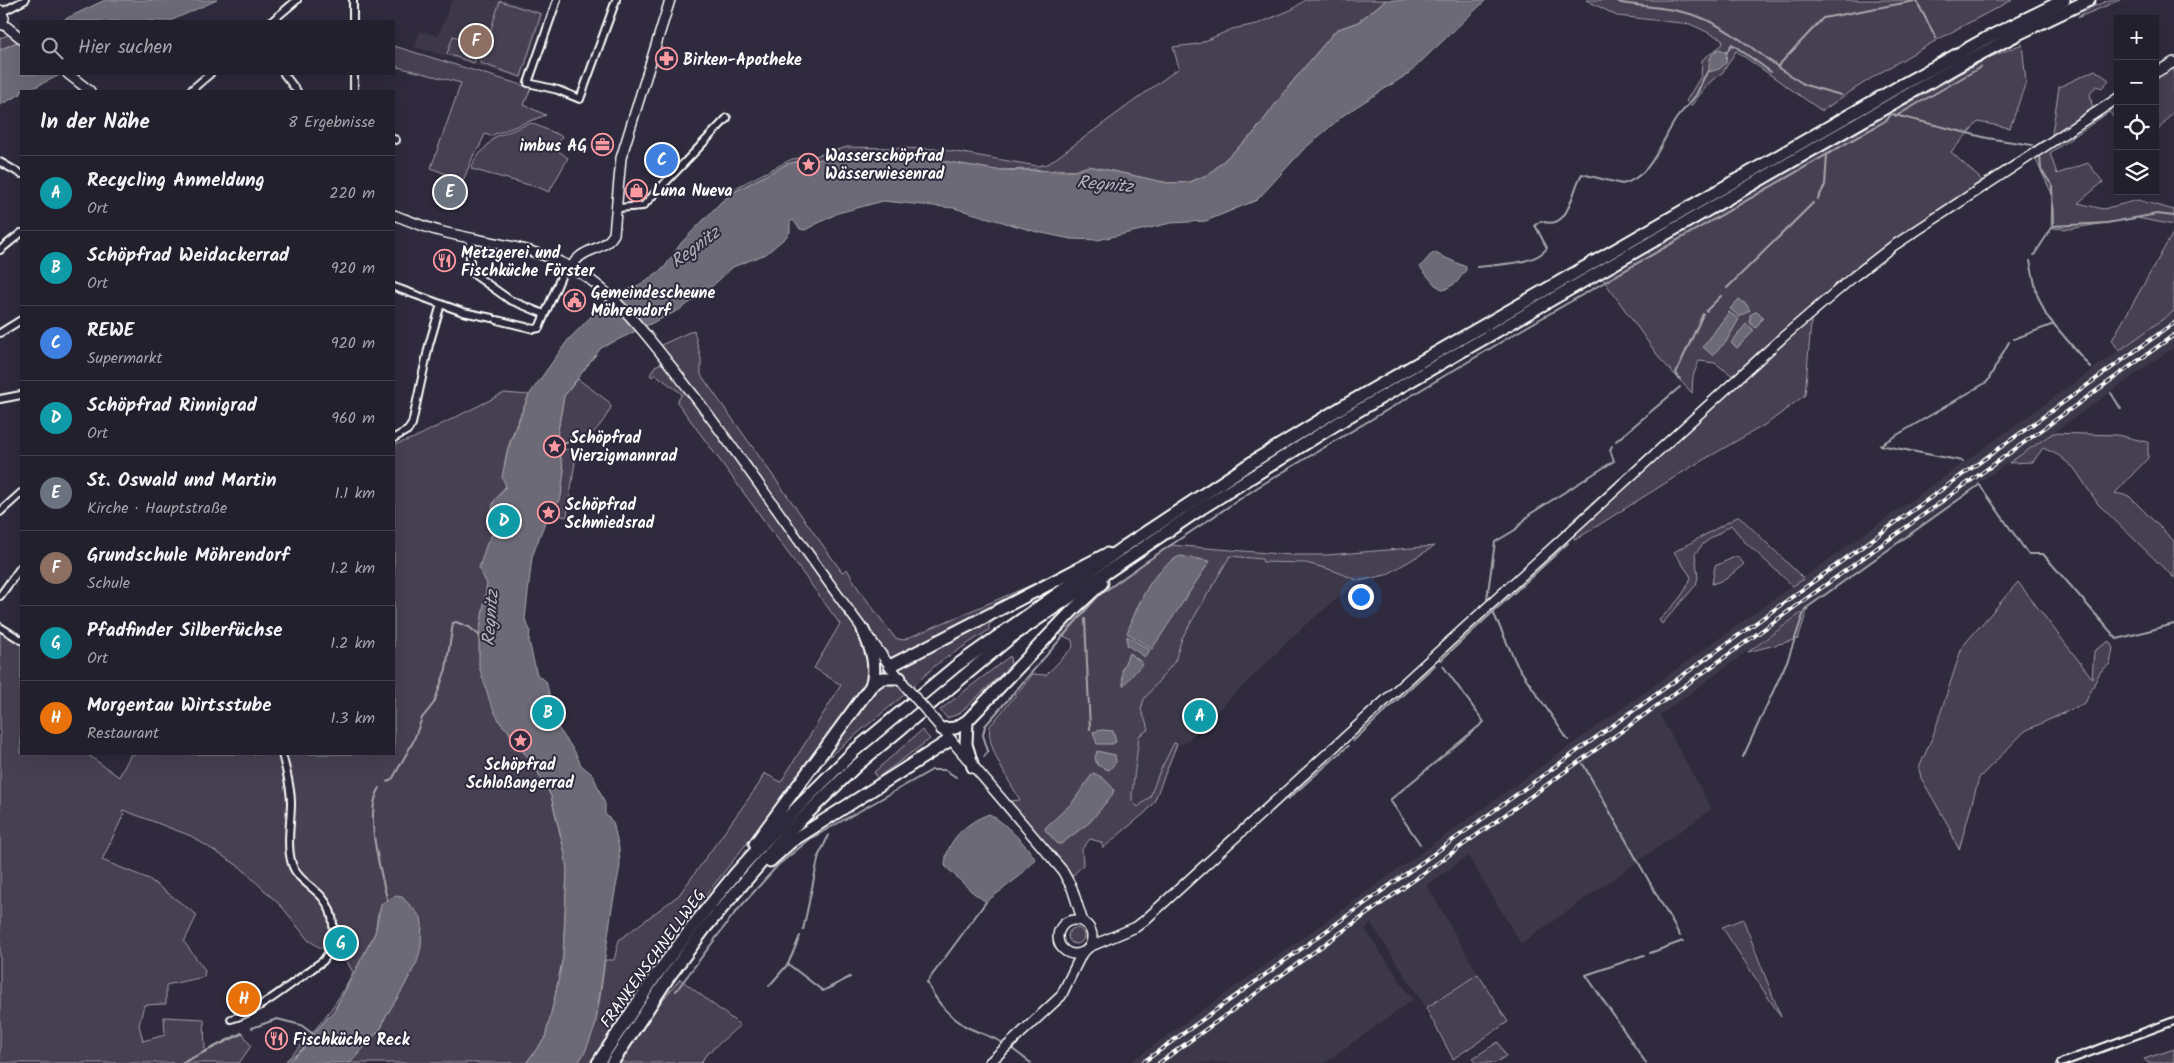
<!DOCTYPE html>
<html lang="de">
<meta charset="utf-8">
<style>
body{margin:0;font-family:Kalam,sans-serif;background:#2f2d3a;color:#f1f3f6}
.controls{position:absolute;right:15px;top:15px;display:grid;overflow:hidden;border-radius:0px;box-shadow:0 5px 20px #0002}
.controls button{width:45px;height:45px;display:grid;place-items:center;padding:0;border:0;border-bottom:1px solid #403e4a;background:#23202e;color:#f1f3f6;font:25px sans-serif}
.you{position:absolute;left:1360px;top:596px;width:18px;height:18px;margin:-12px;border:4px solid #fff;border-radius:50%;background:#1a73e8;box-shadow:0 0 0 8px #1a73e833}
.badge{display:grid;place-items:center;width:32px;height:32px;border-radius:50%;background:#0b8043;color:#fff;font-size:16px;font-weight:700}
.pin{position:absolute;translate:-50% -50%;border:2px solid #fff;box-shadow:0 1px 5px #0006}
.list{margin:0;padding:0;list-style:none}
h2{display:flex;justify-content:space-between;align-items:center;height:65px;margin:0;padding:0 20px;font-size:21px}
h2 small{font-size:16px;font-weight:400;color:#a3a3aa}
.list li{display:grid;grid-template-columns:32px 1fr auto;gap:15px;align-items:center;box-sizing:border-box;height:75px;padding:0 20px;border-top:1px solid #403e4a}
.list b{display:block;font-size:19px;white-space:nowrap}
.list p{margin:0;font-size:16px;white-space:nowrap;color:#a3a3aa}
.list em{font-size:16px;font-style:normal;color:#a3a3aa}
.icon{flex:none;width:28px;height:28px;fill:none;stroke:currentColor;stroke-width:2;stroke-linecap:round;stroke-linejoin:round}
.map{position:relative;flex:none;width:2174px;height:1063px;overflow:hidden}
.search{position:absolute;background:#23202e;box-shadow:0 5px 20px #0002;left:20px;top:20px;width:375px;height:55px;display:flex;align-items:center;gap:12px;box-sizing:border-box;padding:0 18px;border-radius:0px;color:#a3a3aa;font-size:19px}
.panel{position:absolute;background:#23202e;box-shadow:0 5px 20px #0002;left:20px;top:90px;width:375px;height:665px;border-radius:0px}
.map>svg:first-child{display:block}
</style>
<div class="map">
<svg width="2174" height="1063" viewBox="0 0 2174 1063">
<rect width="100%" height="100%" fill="#2f2a3d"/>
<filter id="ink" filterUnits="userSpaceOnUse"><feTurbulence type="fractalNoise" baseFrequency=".02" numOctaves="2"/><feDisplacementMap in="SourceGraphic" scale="10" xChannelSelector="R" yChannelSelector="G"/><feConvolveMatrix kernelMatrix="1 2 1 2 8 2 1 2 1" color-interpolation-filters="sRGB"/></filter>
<g filter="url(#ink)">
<g fill="#3c3749">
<path d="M452,0H505L544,13L522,79L415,47L420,31L438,36Z"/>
<path d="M2174,311V347L2053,433L1977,484L1660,715L1712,809L1521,944L1468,856L1427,885L1478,974L1426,1008L1371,923L1365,929L1413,1000L1324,1063H1129Z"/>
<path d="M1230,556L1263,559V562L1306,563L1332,570L1359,581L1303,627L1184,744L1174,743L1159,773L1150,797L1139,807L1132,801V793L1139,736L1149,729L1141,710L1144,699L1175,661L1182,638Z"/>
</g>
<g fill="#464152" stroke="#a2a0a8">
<path d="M1305,0H1386L1358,22L1336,30L1293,81L1253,134L1209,174L1190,182L1168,183L1089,166L1074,171L1057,169L1049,172L1036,169L996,170L931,159L795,162L787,164L734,192L733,189L792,159L815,156L847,147L939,149L1037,166L1048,164L1179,68L1173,47L1198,44L1232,29L1257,24L1293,9Z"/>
<path d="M1586,0H2012C1947,34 1881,69 1822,111L1736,51L1723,72L1710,82L1691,106L1686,101L1701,76L1702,60L1723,44L1722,39L1690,24L1617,16Z"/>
<path d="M2109,0H2120L2077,18L2090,8Z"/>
<path d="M500,1L541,14L521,77L480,63Z"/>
<path d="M13,33L21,40L0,50V38Z"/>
<path d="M453,36L480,45L474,63L447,54Z"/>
<path d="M2022,44L2026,82L2010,128L1978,122L1951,152L1985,183L1812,311L1805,395L1768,423L1691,467L1575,540L1570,523L1733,376L1715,363L1699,361L1693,376L1692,393L1661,360L1602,278L1986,59Z"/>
<path d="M394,46L531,88L524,105L546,115L490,136L485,134L478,150L474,154L463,181L431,168L461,83L394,66Z"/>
<path d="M2174,57V111L2155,134V66Z"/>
<path d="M2095,70L2109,80L2102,88L2096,86L2090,94L2093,110L2118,93V122L2109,112L2050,153L2057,174L2088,163L2103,182L2078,203L2103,209L2138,200L2174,210V225L2137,218L2069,229L2051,228L2052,194L2033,154L2051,140L2059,87Z"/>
<path d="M531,123L562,136L556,149L568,158L549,192L540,188L471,169L475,159L495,137Z"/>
<path d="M2174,231V311L2119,351L2112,340Z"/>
<path d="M694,330L701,359V375L842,572L847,569L858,588L895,638L903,640L1036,583L989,625V630L937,664L903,696L790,789L655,959L591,1063H578C598,1031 600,996 605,960H614L619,940L679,895L759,784L764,773L781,782L841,685L814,668L840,624L677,402L682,394L655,374L652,377L650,375L655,366L662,363L679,383L743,469L749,464L661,345Z"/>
<path d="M578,379L609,402L611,407C604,422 586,448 567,442L563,444L556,442L564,396Z"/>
<path d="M504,393L529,395C519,419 497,462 506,486L499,494L502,519L487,584L479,653L510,735L517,739L519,747L531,760L551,796L565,854L567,870L563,957L554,1001L545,1038L526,1063H350L382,1027C384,1015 394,1004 400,993C414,971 420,950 422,924L378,913L375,933L334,1011L313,1034L304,1048L284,1063C313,1033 335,1009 353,972L344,957L348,939L334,932L327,952L308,940L283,908L240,867L191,836L123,810L122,812L124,814L102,860L149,879L197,915L184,942L205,970L204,977L166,985V1004L144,1005L139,1025L143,1041L165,1035L164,1017L204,1019L205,1051L242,1032L251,1046L239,1063H0V632L21,645V754H87L119,777L131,754H394V445L414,438Z"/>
<path d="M2053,433L2117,435L2148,442V458L2115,493L2129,496L2174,541V578L2098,504L2074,468L2058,455L2043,448L2033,462L2009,463Z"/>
<path d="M564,449L573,450L576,455L567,516L564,517L552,510L555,508L564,470L560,454Z"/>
<path d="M1739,516L1804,579L1793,586L1745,542L1731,525L1704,543L1695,554L1698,577L1696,585L1662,624L1659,620C1671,608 1686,594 1691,577L1674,552Z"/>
<path d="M1170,545L1292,555H1327L1435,546L1386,575L1359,581L1332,570L1306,563L1263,562L1262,559L1230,556L1182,638L1175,661L1144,699L1141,710L1149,729L1139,736L1132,794V801L1138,807L1150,797L1159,773L1174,743L1177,744L1154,802L1146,812L1103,848L1101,842L1090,839L1082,849L1083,865L1070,878L1009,801L1020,800C1010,782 985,746 990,726L1033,674L1046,675L1073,647L1072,640L1057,633L1080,609Z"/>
<path d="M1737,556L1744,564L1726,579L1712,584L1715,566Z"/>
<path d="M2018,582L2092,678L2094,651L2109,641L2113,648L2110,664L2100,672L2085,703L2025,731L1979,778L1959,850L1948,825L1921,778L1919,768L1934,733L1962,647Z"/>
<path d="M1808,608L1798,639L1748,652Z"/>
<path d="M1010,656L1011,665L959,714L947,718L940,710Z"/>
<path d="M922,730L930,739L877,778L874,772Z"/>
<path d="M1743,919L1781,1017L1722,927Z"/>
<circle cx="1076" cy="936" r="8"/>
<path d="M1478,974L1508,1022L1453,1059L1426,1008Z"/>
<path d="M680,979L740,1025L705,1056L701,1063H620L660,1003Z"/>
<path d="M1498,1042L1506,1056L1495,1063H1476L1473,1058Z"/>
<path d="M2174,1049V1063H2148L2144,1059Z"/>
</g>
<g fill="#6d6a77" stroke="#a7a6ad">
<path d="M105,0H217L170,21H61Z"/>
<path d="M1386,0H1486L1408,74L1345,114L1303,150L1257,200L1206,221L1171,223L1098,240L1071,239L1037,232L954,208L883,201L838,213L805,230L800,229L793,220L790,222V232L785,238L766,254L733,267L708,290L679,310L601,348L564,396L556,442L564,470L561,497L545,522L532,557L525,619L530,630L529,641L536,671L538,676L546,681L551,702L550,716L575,752L581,765L593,775L605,804V814L613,822L619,848L620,866L612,908L595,1027L585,1052L578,1063H526L545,1038L554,1001L563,957L567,870L565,854L551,796L531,760L519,747L517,739L501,724L491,705L479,666V635L487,584L479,568L487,543L501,520L494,516C488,501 499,498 506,486L502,477L508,448L529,395L568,340L609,298L639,285L664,268L681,243L721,202L734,192L787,164L795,162L865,154L931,159L996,170L1074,171L1089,166L1168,183L1190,182L1209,174L1253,134L1293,81L1336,30L1358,22Z"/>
<path d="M21,40V74H62L27,91H21V94L0,105V50Z"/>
<path d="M1719,49L1727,52L1726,63L1719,69L1709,72C1709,61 1709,54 1719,49Z"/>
<path d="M1433,252L1466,267V270L1456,283L1444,290L1435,285L1420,267Z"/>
<path d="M1739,299L1747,305L1750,310L1740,317L1730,309Z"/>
<path d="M1757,311L1763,317L1756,328L1750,323V315Z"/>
<path d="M1729,312L1739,319L1726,342L1712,355L1703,347Z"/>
<path d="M1746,324L1753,329V332L1737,348L1731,343Z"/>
<path d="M1180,556L1210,561L1152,649L1127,633C1138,605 1151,569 1180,556Z"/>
<path d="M1127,636L1150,650L1145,657L1127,645Z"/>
<path d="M1129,653L1143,663L1123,686L1122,670Z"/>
<path d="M1102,730L1113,731L1116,742L1112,744H1097L1093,732Z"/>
<path d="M1097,751L1115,755L1116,762L1109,770L1097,765L1095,758Z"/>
<path d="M1093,773C1100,775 1110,783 1114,790L1112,795L1090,822L1061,844H1058L1045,830L1046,827L1072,803Z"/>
<path d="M989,814C1001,819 1029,847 1035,859L1020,876L986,902L971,891L945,866C945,841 967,822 989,814Z"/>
<path d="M395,896L402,897L421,917L422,924L421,947L417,962L401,992L383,1021L382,1027L350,1063H287L304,1048L313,1034L334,1011L375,933L381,904Z"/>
</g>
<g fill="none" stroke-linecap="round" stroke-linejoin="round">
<g stroke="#a7a6ad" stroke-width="2">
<path d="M1616,0L1621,3C1647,7 1677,8 1702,18C1729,29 1753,49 1777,66"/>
<path d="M1917,2L1936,38"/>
<path d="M1726,53L1732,44L1771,72"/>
<path d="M1841,95L1805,85L1777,67L1823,18L1920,0"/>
<path d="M1896,116L1981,67"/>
<path d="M2040,155L2041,170L2052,185L2053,226L2107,223L2157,214L2174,216"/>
<path d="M1818,199L1825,185L1827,155"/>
<path d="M2034,255L2053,226"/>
<path d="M2030,261L2037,294L2046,315L2090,367"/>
<path d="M1477,267C1497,264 1536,265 1547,248L1535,225L1541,221C1570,232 1571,191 1582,174L1622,184C1652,177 1661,141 1676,119C1682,111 1690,104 1696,95C1701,87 1702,77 1709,71"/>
<path d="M1727,288L1813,203"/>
<path d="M1706,311L1721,296"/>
<path d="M2014,339L2054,324"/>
<path d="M1680,379L1676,373L1703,314"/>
<path d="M2111,393L2121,409"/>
<path d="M1616,441L1680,387"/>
<path d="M556,443C571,446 566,440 575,432"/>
<path d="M1963,461L1880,445L1987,382L2009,342"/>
<path d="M1979,484L2028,554H2043L2117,639L2174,624"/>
<path d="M1487,599L1495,542L1515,530L1530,514L1614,461L1610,450L1612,446"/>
<path d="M1493,612L1517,665L1568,740"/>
<path d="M1085,619L1090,729"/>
<path d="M1441,660L1568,543"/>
<path d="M1353,741L1435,665"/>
<path d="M984,757L988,751L983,735L985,726L1098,596L1147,561L1258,487L1528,326L1887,120L1891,114L1987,138L2032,145"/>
<path d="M1743,757L1788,659L1805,609L1979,485"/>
<path d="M1583,764L1680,936"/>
<path d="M387,782L393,778L413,742L422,718L434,703L446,669L453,623L456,622L469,627L479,635"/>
<path d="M380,788C363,813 381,871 387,899"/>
<path d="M1288,799L1348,746"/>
<path d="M1420,844L1390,800L1484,722L1443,666"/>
<path d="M986,902L927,982C935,1000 948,1015 965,1026C978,1033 992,1036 1005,1044"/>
<path d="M803,930L819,855L829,835"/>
<path d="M800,936L788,964L823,991L850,977"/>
<path d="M1650,953L1683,941"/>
<path d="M1644,955L1586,975L1646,1063"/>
<path d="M769,986L788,964"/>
<path d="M676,991L734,914L778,865L810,839L932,770H945L956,777"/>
<path d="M252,1028L277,1019L301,1025L313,1034"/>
<path d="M1011,1048L1031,1063"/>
<path d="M182,1063L243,1033"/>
</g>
<defs>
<g id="street">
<path d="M353,0V21"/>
<path d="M557,0L528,83L558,90L580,99L616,0"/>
<path d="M2,12L25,0"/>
<path d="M272,21L297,0"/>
<path d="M284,74L297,91"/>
<path d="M190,91L210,74"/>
<path d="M354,91V74"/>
<path d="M394,139L396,140"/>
<path d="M0,162L21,174"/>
<path d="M618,208L643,206L727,118"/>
<path d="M470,238V265L472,273L510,300L544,314"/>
<path d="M0,250L21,233"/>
<path d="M394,287L463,312L492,318"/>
<path d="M497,320L534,329L539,328L566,265"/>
<path d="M0,333L21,320"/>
<path d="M0,399L21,395"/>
<path d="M394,438L408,430L412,424L429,345L441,304"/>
<path d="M0,512L21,493"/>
<path d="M0,596L21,567"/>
<path d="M0,627L21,640"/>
<path d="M231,1019C259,1012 298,978 323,961C337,944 337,914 322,897C312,886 296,878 292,864C286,845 291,822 291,803C291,786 286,770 282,754"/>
<path d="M2061,1063L2174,1021"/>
</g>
<g id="secondary">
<path d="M0,10L4,18L0,25"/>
<path d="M2,23L21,38"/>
<path d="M2155,73L2174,62"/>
<path d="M68,74L90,91"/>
<path d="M394,215C410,221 426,228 443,232C487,243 534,246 574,269C621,296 661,354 695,397C769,494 835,597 911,693"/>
<path d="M571,268C581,246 603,253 614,234L621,158L670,0"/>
<path d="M929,714L1062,870L1072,888L1083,922"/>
<circle cx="1075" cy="937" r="17"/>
<path d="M1089,947L1136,927L1145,920L1782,338L1853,277L1893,246L2118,98"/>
<path d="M989,1063L1061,996L1082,953"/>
</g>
<g id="highway">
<path d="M863,630C871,649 878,665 871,686"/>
<path d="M890,666L1107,554"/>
<path d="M967,721L966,744L973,767"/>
<path d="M942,729L955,728L967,721L1075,608L1102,583"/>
<path d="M755,844L871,686L882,678H900"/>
<path d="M770,861L792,841L950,740"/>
<path d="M598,1063L656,975L697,921L736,873L775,830L854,751L956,666L1125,546L1257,459L1347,404L1900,86L1985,39L2064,0"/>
<path d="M612,1063L668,978L705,928L784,836L856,766L1011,637L1202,508L1351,415L1963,63L2020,33L2089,0"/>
</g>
</defs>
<use href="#street" stroke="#fff" stroke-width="10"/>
<use href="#secondary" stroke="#fff" stroke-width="12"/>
<use href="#highway" stroke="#fff" stroke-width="15"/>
<use href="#street" stroke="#2f2a3d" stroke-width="6"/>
<use href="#secondary" stroke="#2f2a3d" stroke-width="9"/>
<use href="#highway" stroke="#2f2a3d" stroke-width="11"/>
<defs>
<g id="rail">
<path d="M1142,1063L2174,323"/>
<path d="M1159,1063L2174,335"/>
</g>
</defs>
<use href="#rail" stroke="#fff" stroke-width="4"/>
<use href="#rail" stroke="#2f2a3d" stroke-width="2" stroke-dasharray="5.5" stroke-linecap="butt"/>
<defs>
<path id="secondary-bridge" d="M911,693L929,714"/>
</defs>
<use href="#secondary-bridge" stroke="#fff" stroke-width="12" stroke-linecap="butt"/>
<use href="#secondary-bridge" stroke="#2f2a3d" stroke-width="9"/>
</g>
</g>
<defs>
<symbol id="pharmacy-ring" viewBox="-11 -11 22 22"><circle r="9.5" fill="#2f2a3d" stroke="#ff9aa2" stroke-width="1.5"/><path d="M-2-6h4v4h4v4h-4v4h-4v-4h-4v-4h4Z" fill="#ff9aa2"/></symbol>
<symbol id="office-ring" viewBox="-11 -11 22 22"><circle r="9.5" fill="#2f2a3d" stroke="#ff9aa2" stroke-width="1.5"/><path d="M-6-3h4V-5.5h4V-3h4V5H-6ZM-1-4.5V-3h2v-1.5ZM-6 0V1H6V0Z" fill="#ff9aa2"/></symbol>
<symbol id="sight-ring" viewBox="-11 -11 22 22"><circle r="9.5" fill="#2f2a3d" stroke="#ff9aa2" stroke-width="1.5"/><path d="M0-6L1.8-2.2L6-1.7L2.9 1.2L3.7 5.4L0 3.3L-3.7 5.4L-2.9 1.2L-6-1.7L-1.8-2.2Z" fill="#ff9aa2"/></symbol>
<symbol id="shop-ring" viewBox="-11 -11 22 22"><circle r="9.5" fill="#2f2a3d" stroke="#ff9aa2" stroke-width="1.5"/><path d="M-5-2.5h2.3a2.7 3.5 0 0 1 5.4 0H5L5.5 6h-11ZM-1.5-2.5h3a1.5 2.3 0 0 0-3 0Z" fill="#ff9aa2"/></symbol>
<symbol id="restaurant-ring" viewBox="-11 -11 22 22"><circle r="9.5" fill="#2f2a3d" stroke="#ff9aa2" stroke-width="1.5"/><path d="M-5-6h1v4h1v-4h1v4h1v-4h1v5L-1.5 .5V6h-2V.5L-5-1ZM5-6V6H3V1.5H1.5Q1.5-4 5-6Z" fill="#ff9aa2"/></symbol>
<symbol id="civic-ring" viewBox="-11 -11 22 22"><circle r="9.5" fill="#2f2a3d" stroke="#ff9aa2" stroke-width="1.5"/><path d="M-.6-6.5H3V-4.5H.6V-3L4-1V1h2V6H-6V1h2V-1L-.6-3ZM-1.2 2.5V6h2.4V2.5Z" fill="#ff9aa2"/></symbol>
</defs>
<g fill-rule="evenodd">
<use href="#pharmacy-ring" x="654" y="46" width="25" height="25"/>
<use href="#office-ring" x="590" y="132" width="25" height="25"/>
<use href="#sight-ring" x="796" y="152" width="25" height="25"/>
<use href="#shop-ring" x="624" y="178" width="25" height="25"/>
<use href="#restaurant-ring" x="432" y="248" width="25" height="25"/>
<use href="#civic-ring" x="562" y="288" width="25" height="25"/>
<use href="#sight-ring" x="542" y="434" width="25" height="25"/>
<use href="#sight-ring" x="536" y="500" width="25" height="25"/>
<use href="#sight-ring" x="508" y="728" width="25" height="25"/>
<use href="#restaurant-ring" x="264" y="1026" width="25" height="25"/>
</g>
<g text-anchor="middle" stroke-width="4" stroke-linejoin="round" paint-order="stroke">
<g font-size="16" font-weight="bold" fill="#fff" stroke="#2f2a3d" text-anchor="start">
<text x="683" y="65">Birken-Apotheke</text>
<text x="587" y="151" text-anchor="end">imbus AG</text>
<text x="825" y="161">Wasserschöpfrad<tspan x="825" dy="18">Wässerwiesenrad</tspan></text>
<text x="652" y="196">Luna Nueva</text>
<text x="461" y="258">Metzgerei und<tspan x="461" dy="18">Fischküche Förster</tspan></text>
<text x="591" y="298">Gemeindescheune<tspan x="591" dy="18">Möhrendorf</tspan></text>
<text x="570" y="443">Schöpfrad<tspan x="570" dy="18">Vierzigmannrad</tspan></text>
<text x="565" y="510">Schöpfrad<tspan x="565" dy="18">Schmiedsrad</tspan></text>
<text x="520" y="770" text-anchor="middle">Schöpfrad<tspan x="520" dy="18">Schloßangerrad</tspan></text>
<text x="293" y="1045">Fischküche Reck</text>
</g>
<g font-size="16" fill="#fff" stroke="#2f2a3d">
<text transform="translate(652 958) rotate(-54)" y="6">FRANKENSCHNELLWEG</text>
</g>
<g font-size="18" font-style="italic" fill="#b6b4bb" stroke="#2f2a3d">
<text transform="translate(1105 184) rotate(5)" y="6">Regnitz</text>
<text transform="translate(695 247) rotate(-37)" y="6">Regnitz</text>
<text transform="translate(490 618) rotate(-86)" y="6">Regnitz</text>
</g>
</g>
</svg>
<div class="controls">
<button>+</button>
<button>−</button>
<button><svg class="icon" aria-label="locate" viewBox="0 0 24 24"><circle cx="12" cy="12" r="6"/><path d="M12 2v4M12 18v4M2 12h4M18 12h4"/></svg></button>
<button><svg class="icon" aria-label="layers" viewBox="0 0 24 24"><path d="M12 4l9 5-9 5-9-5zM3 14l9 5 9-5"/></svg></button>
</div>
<div class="you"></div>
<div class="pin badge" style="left:1200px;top:716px;background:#0f9aa8">A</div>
<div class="pin badge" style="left:548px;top:713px;background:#0f9aa8">B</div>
<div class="pin badge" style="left:662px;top:160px;background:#3f7fe0">C</div>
<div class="pin badge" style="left:504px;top:521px;background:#0f9aa8">D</div>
<div class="pin badge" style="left:450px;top:192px;background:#6b7280">E</div>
<div class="pin badge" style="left:476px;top:41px;background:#8d6e63">F</div>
<div class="pin badge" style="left:341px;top:943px;background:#0f9aa8">G</div>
<div class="pin badge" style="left:244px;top:999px;background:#e8710a">H</div>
<div class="search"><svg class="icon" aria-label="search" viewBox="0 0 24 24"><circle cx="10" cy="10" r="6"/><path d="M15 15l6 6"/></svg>Hier suchen</div>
<section class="panel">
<h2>In der Nähe<small>8 Ergebnisse</small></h2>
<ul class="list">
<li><span class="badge" style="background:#0f9aa8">A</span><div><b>Recycling Anmeldung</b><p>Ort</p></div><em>220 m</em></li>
<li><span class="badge" style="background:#0f9aa8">B</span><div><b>Schöpfrad Weidackerrad</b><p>Ort</p></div><em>920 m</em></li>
<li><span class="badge" style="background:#3f7fe0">C</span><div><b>REWE</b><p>Supermarkt</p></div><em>920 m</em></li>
<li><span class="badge" style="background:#0f9aa8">D</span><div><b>Schöpfrad Rinnigrad</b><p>Ort</p></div><em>960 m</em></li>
<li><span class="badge" style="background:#6b7280">E</span><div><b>St. Oswald und Martin</b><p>Kirche · Hauptstraße</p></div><em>1.1 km</em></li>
<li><span class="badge" style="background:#8d6e63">F</span><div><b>Grundschule Möhrendorf</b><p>Schule</p></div><em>1.2 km</em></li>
<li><span class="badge" style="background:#0f9aa8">G</span><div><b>Pfadfinder Silberfüchse</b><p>Ort</p></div><em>1.2 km</em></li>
<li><span class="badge" style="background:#e8710a">H</span><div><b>Morgentau Wirtsstube</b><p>Restaurant</p></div><em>1.3 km</em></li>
</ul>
</section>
</div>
